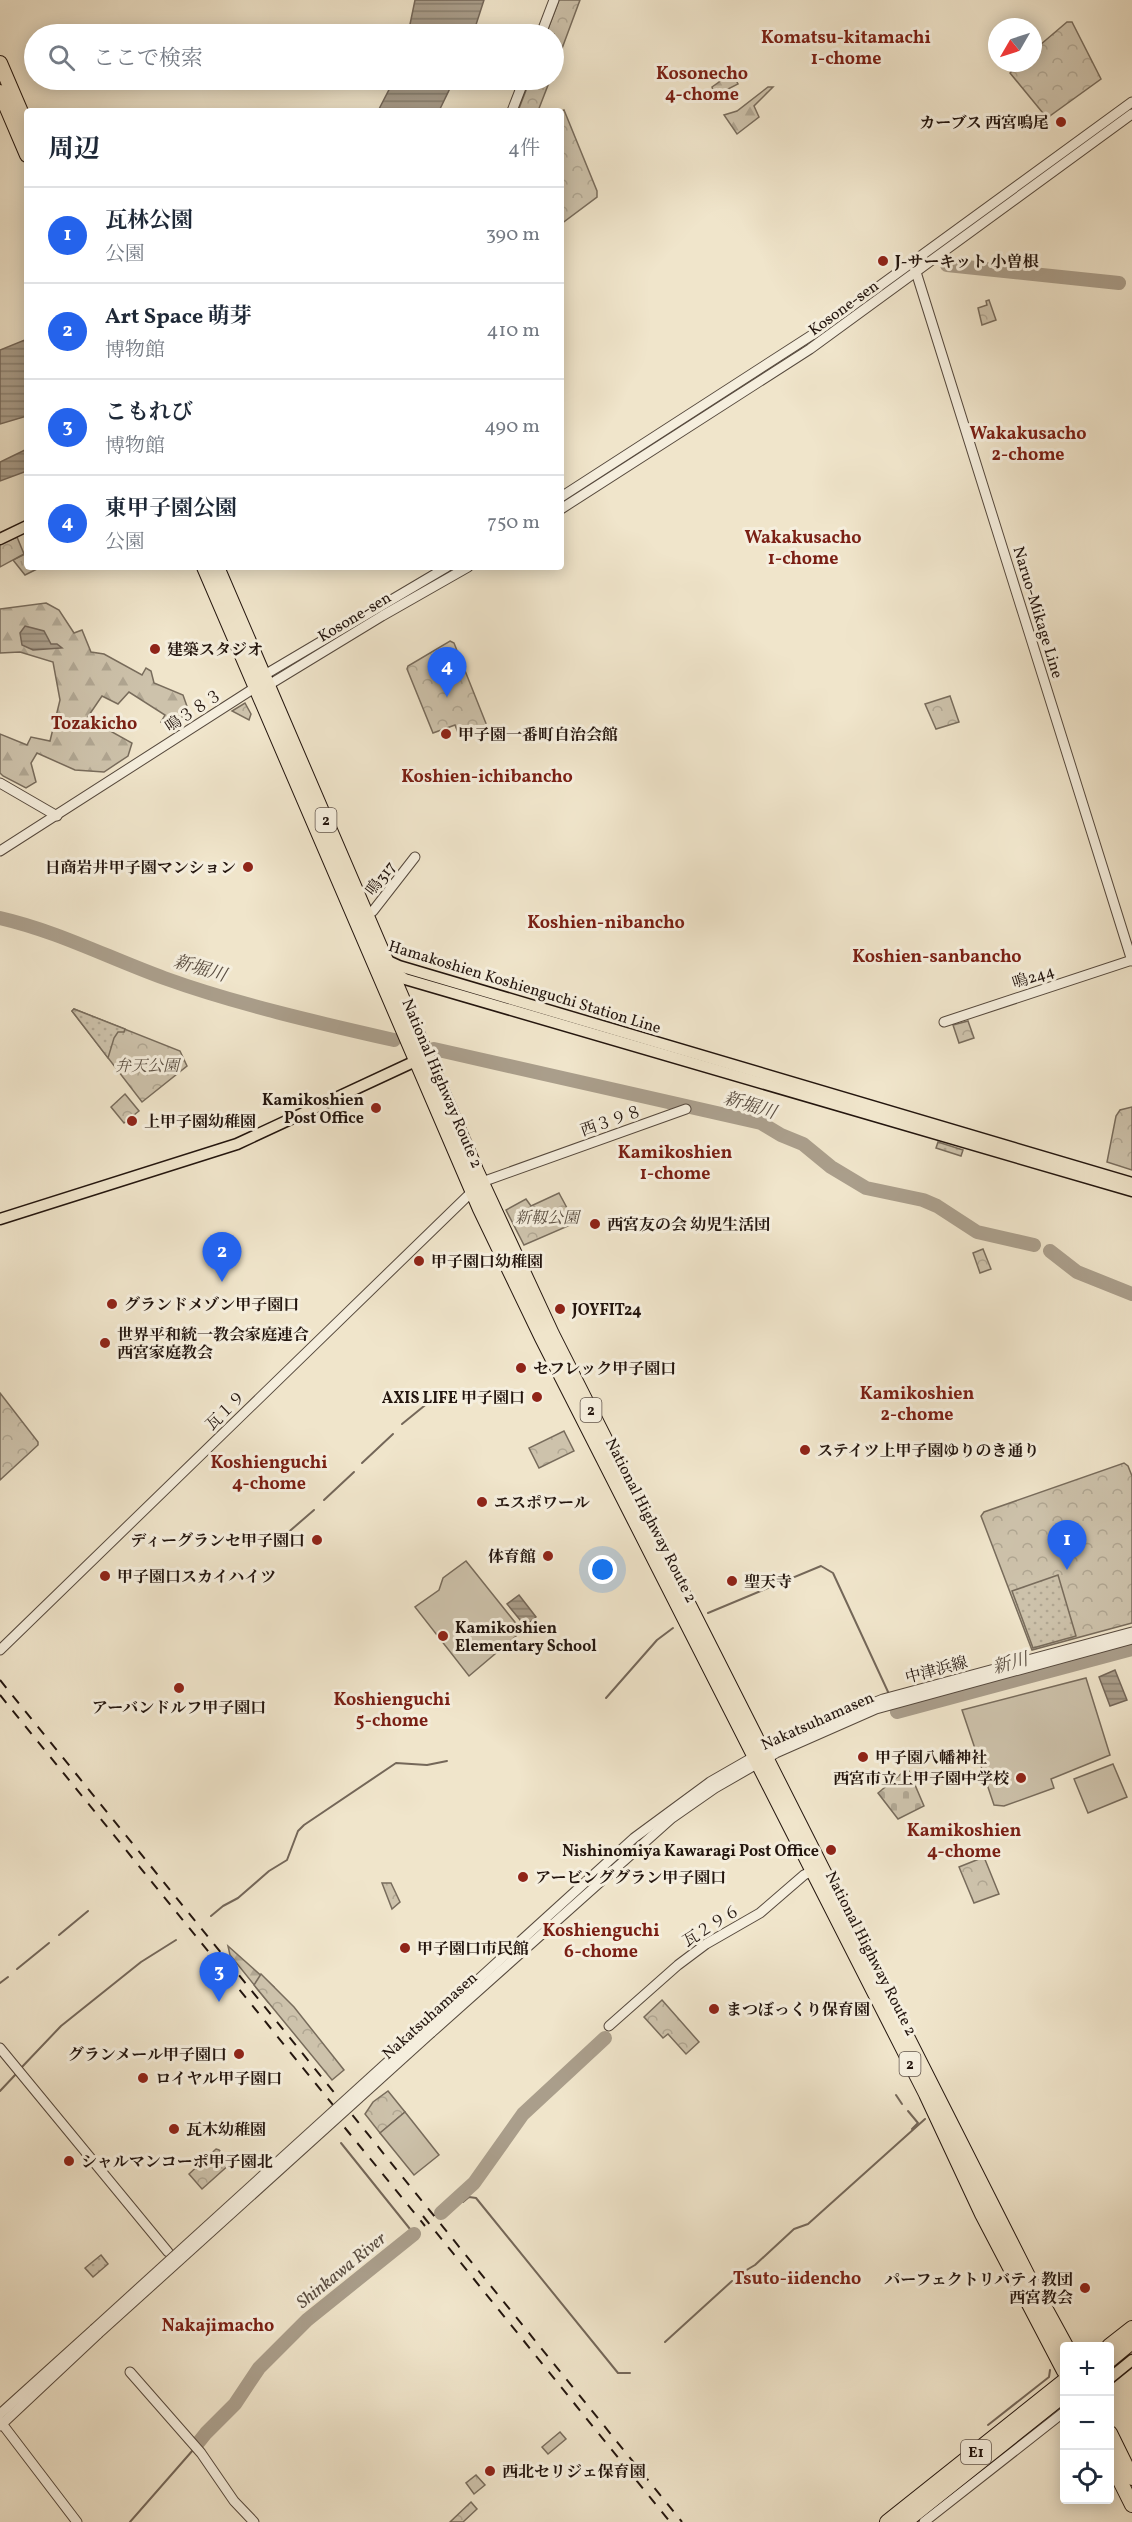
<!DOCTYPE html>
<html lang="ja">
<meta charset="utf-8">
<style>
body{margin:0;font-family:Vollkorn,"Noto Serif JP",serif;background:#f2f2f3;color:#1f2937}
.controls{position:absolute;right:18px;bottom:18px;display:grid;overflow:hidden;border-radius:6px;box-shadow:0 3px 15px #0003}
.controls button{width:54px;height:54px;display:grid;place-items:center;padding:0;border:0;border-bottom:2px solid #e0e1e3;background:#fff;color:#1f2937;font:30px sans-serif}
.compass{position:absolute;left:988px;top:18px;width:54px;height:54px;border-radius:50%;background:#fff;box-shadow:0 3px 15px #0003;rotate:231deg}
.you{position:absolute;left:603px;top:1570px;width:21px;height:21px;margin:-15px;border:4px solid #fff;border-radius:50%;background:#1a73e8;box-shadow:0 0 0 9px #1a73e833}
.badge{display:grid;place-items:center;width:39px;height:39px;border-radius:50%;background:#2563eb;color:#fff;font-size:20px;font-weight:700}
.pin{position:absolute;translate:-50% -50px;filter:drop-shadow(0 2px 3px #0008)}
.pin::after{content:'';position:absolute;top:32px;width:21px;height:18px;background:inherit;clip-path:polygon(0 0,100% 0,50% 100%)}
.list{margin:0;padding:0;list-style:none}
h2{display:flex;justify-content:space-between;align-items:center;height:78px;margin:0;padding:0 24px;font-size:26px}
h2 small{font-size:20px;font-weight:400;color:#747a83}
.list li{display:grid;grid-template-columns:39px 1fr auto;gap:18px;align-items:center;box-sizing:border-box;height:96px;padding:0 24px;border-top:2px solid #e0e1e3}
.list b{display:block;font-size:22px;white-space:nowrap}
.list p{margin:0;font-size:20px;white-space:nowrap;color:#747a83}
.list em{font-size:20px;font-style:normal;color:#747a83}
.icon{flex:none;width:33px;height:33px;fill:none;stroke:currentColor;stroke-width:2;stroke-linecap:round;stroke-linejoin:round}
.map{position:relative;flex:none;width:1132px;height:2522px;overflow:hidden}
.search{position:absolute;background:#fff;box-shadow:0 3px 15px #0003;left:24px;top:24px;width:540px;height:66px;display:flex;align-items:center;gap:15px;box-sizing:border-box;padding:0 21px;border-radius:33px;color:#747a83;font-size:22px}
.panel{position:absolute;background:#fff;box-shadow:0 3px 15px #0003;left:24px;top:108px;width:540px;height:462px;border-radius:6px}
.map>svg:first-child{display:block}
</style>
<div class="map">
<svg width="1132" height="2522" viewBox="0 0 1132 2522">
<defs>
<pattern id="grass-tufts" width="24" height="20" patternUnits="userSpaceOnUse" patternTransform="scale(1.5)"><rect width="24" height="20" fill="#cdc2ab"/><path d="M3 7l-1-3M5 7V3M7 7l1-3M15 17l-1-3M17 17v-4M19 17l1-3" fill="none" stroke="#b0a692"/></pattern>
<pattern id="forest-firs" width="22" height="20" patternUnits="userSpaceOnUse" patternTransform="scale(1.5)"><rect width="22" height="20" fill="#cdc2ab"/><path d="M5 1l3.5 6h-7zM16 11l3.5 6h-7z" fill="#b0a692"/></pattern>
<pattern id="cemetery-stones" width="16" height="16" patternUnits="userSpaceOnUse" patternTransform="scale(1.5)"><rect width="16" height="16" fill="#cdc2ab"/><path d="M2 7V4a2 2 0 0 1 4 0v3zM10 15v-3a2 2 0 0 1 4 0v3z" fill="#b0a692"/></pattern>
<pattern id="park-crowns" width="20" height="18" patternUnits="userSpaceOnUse" patternTransform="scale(1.5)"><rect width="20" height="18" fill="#cdc2ab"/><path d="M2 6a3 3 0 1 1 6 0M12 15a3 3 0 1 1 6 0" fill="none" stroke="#b0a692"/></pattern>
<pattern id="garden-dots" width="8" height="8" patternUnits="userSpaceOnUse" patternTransform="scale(1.5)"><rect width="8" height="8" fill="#cdc2ab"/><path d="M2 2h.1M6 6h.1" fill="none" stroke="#b0a692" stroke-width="1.8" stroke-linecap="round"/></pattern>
<pattern id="water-rules" width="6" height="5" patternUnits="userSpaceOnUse" patternTransform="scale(1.5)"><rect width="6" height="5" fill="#aa9e8b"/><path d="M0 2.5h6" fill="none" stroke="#8a8070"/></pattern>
</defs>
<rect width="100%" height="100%" fill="#f0e5cb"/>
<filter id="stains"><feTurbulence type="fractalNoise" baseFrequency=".00333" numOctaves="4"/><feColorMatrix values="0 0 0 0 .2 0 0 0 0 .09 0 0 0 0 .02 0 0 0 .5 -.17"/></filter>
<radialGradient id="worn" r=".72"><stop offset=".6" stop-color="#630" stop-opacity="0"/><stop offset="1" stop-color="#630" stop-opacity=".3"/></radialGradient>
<path fill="url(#grass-tufts)" stroke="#786c5c" stroke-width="1.5" d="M27,553V567H41L25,575L13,560Z"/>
<g fill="url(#forest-firs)" stroke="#786c5c" stroke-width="1.5">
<path d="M735,78L738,84L720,93L716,100L712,87L722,80Z"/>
<path d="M768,87H773L754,106L759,117L737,134L724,115L737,111Z"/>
<path d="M46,603L59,610L74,633L82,630L91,652L104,654L142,675L146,668L151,671L154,683L183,695L189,712L171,725L161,722L165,715L129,692L118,704L102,696L87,718L132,743L128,756L104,772L75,770L37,753L31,763L36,782L26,788L3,776L0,773V734L27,745L31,737L50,741L60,700L53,662L20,652L0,653V609Z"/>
<path d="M228,1946L274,1987L268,2002L230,1955Z"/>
</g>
<path fill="url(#cemetery-stones)" stroke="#786c5c" stroke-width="1.5" d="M909,1771L924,1806L898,1819L878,1793L901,1774Z"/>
<g fill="url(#park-crowns)" stroke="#786c5c" stroke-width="1.5">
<path d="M559,0H580L554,70V34H546Z"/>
<path d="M1067,22H1072L1101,79L1047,118L1010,73L1019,63H1033V51Z"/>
<path d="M530,80H550L538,111H518Z"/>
<path d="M564,110L597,191V197L561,224V111Z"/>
<path d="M989,300L996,320L982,325L978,308L987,305L986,301Z"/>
<path d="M17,537L24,554L0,567V544Z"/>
<path d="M450,641L454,643L487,726L459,735L455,725L433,733L407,669L408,666Z"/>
<path d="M950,696L959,722L936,729L925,704Z"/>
<path d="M245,703L251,714L249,720L232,711Z"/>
<path d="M74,1009L180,1051L187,1066L142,1102L72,1011Z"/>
<path d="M968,1021L974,1038L959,1043L953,1025Z"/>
<path d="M125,1094L139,1111L124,1123L111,1107Z"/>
<path d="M1132,1107V1170L1107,1162L1116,1116L1120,1110Z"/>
<path d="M559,1193L575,1223L524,1245L506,1210L526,1199L531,1206Z"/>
<path d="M983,1249L991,1269L980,1273L973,1253Z"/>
<path d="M0,1393L38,1442V1445L0,1480Z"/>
<path d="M564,1431L574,1451L539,1468L529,1448Z"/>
<path d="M1124,1463L1128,1466L1132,1476V1623L1032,1650L981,1516L984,1512Z"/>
<path d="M984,1857L999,1894L974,1903L959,1867Z"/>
<path d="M382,1883H391L400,1902L392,1909Z"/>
<path d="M261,1974L294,2007L344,2070L332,2080L254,1985Z"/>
<path d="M662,2000L699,2042L686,2054L668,2034L663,2038L644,2017Z"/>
<path d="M388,2091L405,2112L380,2133L365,2114L373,2102Z"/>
<path d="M216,2149L219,2150L231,2163L202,2189L189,2174Z"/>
<path d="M560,2432L566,2439L548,2454L542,2447Z"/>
<path d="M476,2475L485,2485L474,2494L466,2483Z"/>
<path d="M471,2502L477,2509L463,2522H450Z"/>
</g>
<g fill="url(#garden-dots)" stroke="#786c5c" stroke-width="1.5">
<path d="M74,1009L125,1029L124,1032H118L114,1038L108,1058L72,1011Z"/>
<path d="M938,1142L963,1150L961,1156L936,1148Z"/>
<path d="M1058,1575L1076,1636L1033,1648L1012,1591Z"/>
<path d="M101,2255L108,2264L93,2277L85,2268Z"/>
</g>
<g fill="#cdc2ab" stroke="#786c5c" stroke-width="1.5">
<path d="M466,1561L522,1631L469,1676L415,1607L439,1590L443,1578Z"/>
<path d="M1086,1678L1110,1755L1051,1779L1054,1788L1004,1806L994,1805L962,1710Z"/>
<path d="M1113,1764L1127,1797L1088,1813L1074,1779Z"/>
<path d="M405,2112L439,2155L414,2175L380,2133Z"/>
</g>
<g fill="url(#water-rules)" stroke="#746759" stroke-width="1.5">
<path d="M415,0H484L473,34H408Z"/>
<path d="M394,80H454L439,111H378Z"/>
<path d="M27,339V416L0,424V350Z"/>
<path d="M27,449V471L0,481V462Z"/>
<path d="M25,626L44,631L51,644H57L62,648L33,650L22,645L20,633Z"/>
<path d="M519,1595L536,1617L525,1626L507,1604Z"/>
<path d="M1115,1670L1127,1700L1110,1706L1099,1677Z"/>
</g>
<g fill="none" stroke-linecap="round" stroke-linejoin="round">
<g stroke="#746759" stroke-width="2">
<path d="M402,1424L429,1402"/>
<path d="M362,1463L393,1434"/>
<path d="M324,1500L354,1472"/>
<path d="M284,1536L314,1510"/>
<path d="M708,1613L821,1566L833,1573L889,1694"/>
<path d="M606,1698L657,1640L673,1628"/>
<path d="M211,1916L223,1906L238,1898L269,1871L287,1860L298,1831L304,1825L396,1763L427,1765L447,1761"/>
<path d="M59,1935L88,1911"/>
<path d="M17,1969L49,1943"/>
<path d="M0,1983L8,1977"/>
<path d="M21,2068L61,2026L141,1962L176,1940"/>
<path d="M0,2091L16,2074"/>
<path d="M896,2095L902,2104"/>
<path d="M908,2111L918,2123L912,2129"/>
<path d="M341,2143L414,2234"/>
<path d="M458,2198L463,2202L469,2197L476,2198L618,2373H630"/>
<path d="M738,2275L755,2265L794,2229L808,2224L925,2119"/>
<path d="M665,2342L732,2281"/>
<path d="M988,2425L1049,2377L1050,2370"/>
<path d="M130,2522L193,2450"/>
</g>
<g stroke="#aa9e8b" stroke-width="14">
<path d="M947,265L1119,283"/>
<path d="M0,918C57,931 109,958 164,978C236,1004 319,1023 394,1040"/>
<path d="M434,1049L761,1123L781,1135L803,1144L831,1167L866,1188L923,1200L937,1206L977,1232L1034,1245"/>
<path d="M1050,1251L1077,1272L1132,1294"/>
<path d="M897,1712L1132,1649"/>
<path d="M441,2213L474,2183L523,2114L605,2038"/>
<path d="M198,2443L206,2433L235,2404L259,2368L307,2320L414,2234"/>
</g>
<defs>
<g id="minor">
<path d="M541,34L554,0"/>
<path d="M512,111L524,80"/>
<path d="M916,272L1132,961"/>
<path d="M561,497L815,333L1132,102"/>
<path d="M561,509L810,349L1132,114"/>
<path d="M261,677L447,567"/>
<path d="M0,783L57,816"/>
<path d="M0,851L256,687L267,686L382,616L468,567"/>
<path d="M367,915L373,911L415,857"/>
<path d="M944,1022L1132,960"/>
<path d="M0,1650L482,1182L686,1109"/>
<path d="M609,2026L678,1965L706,1944L760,1913L804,1875L812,1871"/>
<path d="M426,2027L634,1838L710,1782L764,1751L821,1724L883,1699L1132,1632"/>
<path d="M431,2033L672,1818L715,1788L776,1753L876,1709L1132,1639"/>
<path d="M0,2048L168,2252"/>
<path d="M130,2372L201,2453L234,2501L254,2522"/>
<path d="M0,2414L94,2329"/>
<path d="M0,2421L77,2522"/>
<path d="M0,2426L98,2334"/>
<path d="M924,2522L1064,2412"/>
</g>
<g id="major">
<path d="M0,539L27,526"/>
<path d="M388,961L399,966L1132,1183"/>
<path d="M389,968L405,979L1132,1191"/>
<path d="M0,1219L237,1144L422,1058"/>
<path d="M1110,2378L1132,2360"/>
</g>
<g id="highway">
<path d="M0,63L27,126"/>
<path d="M0,92L27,155"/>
<path d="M204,567L480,1209L542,1338L926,2094L982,2214L1064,2371"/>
<path d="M217,567L476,1170L552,1334L1031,2282L1066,2346"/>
<path d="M1109,2346L1132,2328"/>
<path d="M1110,2360L1132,2342"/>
<path d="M1110,2433L1132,2478"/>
<path d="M1110,2461L1132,2505"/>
<path d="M887,2522L1064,2381"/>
<path d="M905,2522L1064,2395"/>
</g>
</defs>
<use href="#minor" stroke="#56493d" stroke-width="11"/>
<use href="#major" stroke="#23150e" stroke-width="13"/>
<use href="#highway" stroke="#23150e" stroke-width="16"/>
<use href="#minor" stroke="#f5eedd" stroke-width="9"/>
<use href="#major" stroke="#f0e5cb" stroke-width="10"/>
<use href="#highway" stroke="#f0e5cb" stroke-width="14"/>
<g stroke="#23150e" stroke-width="2" stroke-dasharray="10 10" stroke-linecap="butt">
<path d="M0,1680L682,2522"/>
<path d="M0,1695L342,2116"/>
<path d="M332,2112L425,2226"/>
<path d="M423,2216L670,2522"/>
</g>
<defs>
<g id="minor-bridge">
<path d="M94,2329L426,2027"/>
<path d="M98,2334L431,2033"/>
</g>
</defs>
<use href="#minor-bridge" stroke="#56493d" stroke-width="11" stroke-linecap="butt"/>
<use href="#minor-bridge" stroke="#f5eedd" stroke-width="9"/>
</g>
<g fill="#8f2418" stroke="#f5eedd" stroke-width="2">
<circle cx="1061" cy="122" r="6"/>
<circle cx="883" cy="261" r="6"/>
<circle cx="155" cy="649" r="6"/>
<circle cx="446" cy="734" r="6"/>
<circle cx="248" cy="867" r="6"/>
<circle cx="376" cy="1108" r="6"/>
<circle cx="132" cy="1121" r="6"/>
<circle cx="595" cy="1224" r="6"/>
<circle cx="419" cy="1261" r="6"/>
<circle cx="112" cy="1304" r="6"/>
<circle cx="560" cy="1309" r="6"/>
<circle cx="105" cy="1343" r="6"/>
<circle cx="521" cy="1368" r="6"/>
<circle cx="537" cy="1397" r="6"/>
<circle cx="805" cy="1450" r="6"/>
<circle cx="482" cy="1502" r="6"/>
<circle cx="317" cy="1540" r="6"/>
<circle cx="548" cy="1556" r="6"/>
<circle cx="105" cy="1576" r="6"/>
<circle cx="732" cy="1581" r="6"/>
<circle cx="443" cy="1636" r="6"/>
<circle cx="179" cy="1688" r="6"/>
<circle cx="863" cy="1757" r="6"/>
<circle cx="1021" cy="1778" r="6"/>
<circle cx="831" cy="1850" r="6"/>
<circle cx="523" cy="1877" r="6"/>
<circle cx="405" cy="1948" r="6"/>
<circle cx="714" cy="2009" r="6"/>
<circle cx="239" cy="2054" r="6"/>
<circle cx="143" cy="2078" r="6"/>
<circle cx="174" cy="2129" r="6"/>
<circle cx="69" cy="2161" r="6"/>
<circle cx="1085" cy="2288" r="6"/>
<circle cx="490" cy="2471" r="6"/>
</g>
<g text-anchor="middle" stroke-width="6" stroke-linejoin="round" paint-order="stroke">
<g fill="#f5eedd" stroke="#62564c" stroke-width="1.5">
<rect x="315.5" y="808" width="21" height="24" rx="4.5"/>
<rect x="580.5" y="1398" width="21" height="24" rx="4.5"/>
<rect x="899.5" y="2052" width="21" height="24" rx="4.5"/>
<rect x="961" y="2440" width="30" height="24" rx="4.5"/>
</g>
<g font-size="15" font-weight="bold" fill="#23150e">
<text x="326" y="825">2</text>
<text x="591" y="1415">2</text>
<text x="910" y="2069">2</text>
<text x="976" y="2457">E1</text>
</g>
<g font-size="16" font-weight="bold" fill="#23150e" stroke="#f5eedd" text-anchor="start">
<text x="1049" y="128" text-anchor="end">カーブス 西宮鳴尾</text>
<text x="895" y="267">J-サーキット 小曽根</text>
<text x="167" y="655">建築スタジオ</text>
<text x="458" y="740">甲子園一番町自治会館</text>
<text x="236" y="873" text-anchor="end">日商岩井甲子園マンション</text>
<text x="364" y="1105" text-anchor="end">Kamikoshien<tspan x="364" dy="18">Post Office</tspan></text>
<text x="144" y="1127">上甲子園幼稚園</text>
<text x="607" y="1230">西宮友の会 幼児生活団</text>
<text x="431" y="1267">甲子園口幼稚園</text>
<text x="124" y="1310">グランドメゾン甲子園口</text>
<text x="572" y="1315">JOYFIT24</text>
<text x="117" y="1340">世界平和統一教会家庭連合<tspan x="117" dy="18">西宮家庭教会</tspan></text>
<text x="533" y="1374">セフレック甲子園口</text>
<text x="525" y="1403" text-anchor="end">AXIS LIFE 甲子園口</text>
<text x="817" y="1456">ステイツ上甲子園ゆりのき通り</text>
<text x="494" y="1508">エスポワール</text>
<text x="305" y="1546" text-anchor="end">ディーグランセ甲子園口</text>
<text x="536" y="1562" text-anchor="end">体育館</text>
<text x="117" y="1582">甲子園口スカイハイツ</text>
<text x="744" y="1587">聖天寺</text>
<text x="455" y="1633">Kamikoshien<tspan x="455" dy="18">Elementary School</tspan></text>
<text x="179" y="1713" text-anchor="middle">アーバンドルフ甲子園口</text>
<text x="875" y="1763">甲子園八幡神社</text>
<text x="1009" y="1784" text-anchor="end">西宮市立上甲子園中学校</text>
<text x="819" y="1856" text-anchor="end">Nishinomiya Kawaragi Post Office</text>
<text x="535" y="1883">アービンググラン甲子園口</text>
<text x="417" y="1954">甲子園口市民館</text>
<text x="726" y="2015">まつぼっくり保育園</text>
<text x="227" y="2060" text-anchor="end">グランメール甲子園口</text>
<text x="155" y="2084">ロイヤル甲子園口</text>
<text x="186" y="2135">瓦木幼稚園</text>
<text x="81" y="2167">シャルマンコーポ甲子園北</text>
<text x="1073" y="2285" text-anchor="end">パーフェクトリバティ教団<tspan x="1073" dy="18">西宮教会</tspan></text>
<text x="502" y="2477">西北セリジェ保育園</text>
</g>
<g font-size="16" fill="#23150e" stroke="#f5eedd">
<text transform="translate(843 307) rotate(-36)" y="6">Kosone-sen</text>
<text transform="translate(1039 612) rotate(73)" y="6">Naruo-Mikage Line</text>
<text transform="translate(354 616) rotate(-31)" y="6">Kosone-sen</text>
<text transform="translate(193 710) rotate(-33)" y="6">鳴３８３</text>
<text transform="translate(380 878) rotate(-53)" y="6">鳴317</text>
<text transform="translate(1033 976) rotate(-18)" y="6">鳴244</text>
<text transform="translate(525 986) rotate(17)" y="6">Hamakoshien Koshienguchi Station Line</text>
<text transform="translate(443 1083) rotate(67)" y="6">National Highway Route 2</text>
<text transform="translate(611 1120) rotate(-19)" y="6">西３９８</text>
<text transform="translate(225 1410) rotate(-44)" y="6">瓦１９</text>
<text transform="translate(652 1520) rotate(63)" y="6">National Highway Route 2</text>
<text transform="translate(936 1669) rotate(-15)" y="6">中津浜線</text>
<text transform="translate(817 1720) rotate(-24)" y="6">Nakatsuhamasen</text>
<text transform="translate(711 1925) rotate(-32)" y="6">瓦２９６</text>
<text transform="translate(872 1953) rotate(63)" y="6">National Highway Route 2</text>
<text transform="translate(429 2015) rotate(-42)" y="6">Nakatsuhamasen</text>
</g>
<g font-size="16" font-style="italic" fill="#5e5245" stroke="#f5eedd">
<text x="147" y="1071">弁天公園</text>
<text x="547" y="1223">新靱公園</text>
</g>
<g font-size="18" font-weight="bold" fill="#7a1f14" stroke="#f5eedd">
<text x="846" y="43">Komatsu-kitamachi<tspan x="846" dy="21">1-chome</tspan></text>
<text x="702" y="79">Kosonecho<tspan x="702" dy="21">4-chome</tspan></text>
<text x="1028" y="439">Wakakusacho<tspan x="1028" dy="21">2-chome</tspan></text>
<text x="803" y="543">Wakakusacho<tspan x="803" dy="21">1-chome</tspan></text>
<text x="94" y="729">Tozakicho</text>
<text x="487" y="782">Koshien-ichibancho</text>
<text x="606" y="928">Koshien-nibancho</text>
<text x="937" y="962">Koshien-sanbancho</text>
<text x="675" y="1158">Kamikoshien<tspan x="675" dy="21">1-chome</tspan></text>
<text x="917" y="1399">Kamikoshien<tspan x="917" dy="21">2-chome</tspan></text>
<text x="269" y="1468">Koshienguchi<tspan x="269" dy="21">4-chome</tspan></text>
<text x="392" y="1705">Koshienguchi<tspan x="392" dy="21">5-chome</tspan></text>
<text x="964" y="1836">Kamikoshien<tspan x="964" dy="21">4-chome</tspan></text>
<text x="601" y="1936">Koshienguchi<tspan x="601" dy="21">6-chome</tspan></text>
<text x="797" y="2284">Tsuto-iidencho</text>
<text x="218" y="2331">Nakajimacho</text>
</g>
<g font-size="18" font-style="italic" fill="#594c40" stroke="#f5eedd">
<text transform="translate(200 968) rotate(16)" y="6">新堀川</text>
<text transform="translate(750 1105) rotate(17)" y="6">新堀川</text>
<text transform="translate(1010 1663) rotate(-15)" y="6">新川</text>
<text transform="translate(341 2270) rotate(-39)" y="6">Shinkawa River</text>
</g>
</g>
<rect width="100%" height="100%" filter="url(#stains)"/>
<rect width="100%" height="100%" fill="url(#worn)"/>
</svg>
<div class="controls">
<button>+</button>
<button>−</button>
<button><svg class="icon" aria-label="locate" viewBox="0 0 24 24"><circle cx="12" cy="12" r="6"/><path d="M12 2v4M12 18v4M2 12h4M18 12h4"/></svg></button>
</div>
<svg class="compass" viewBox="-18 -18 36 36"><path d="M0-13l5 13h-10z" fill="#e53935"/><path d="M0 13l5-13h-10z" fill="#747a83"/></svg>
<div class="you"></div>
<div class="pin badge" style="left:1067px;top:1570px">1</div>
<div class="pin badge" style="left:222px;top:1282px">2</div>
<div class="pin badge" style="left:219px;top:2002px">3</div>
<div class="pin badge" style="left:447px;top:697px">4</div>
<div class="search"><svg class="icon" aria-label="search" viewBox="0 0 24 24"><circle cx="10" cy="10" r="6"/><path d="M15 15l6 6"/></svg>ここで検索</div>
<section class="panel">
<h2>周辺<small>4件</small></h2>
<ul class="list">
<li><span class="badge">1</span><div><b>瓦林公園</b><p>公園</p></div><em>390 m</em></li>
<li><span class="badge">2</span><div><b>Art Space 萌芽</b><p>博物館</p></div><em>410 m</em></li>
<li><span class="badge">3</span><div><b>こもれび</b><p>博物館</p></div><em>490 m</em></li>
<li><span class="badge">4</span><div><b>東甲子園公園</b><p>公園</p></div><em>750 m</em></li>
</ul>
</section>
</div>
